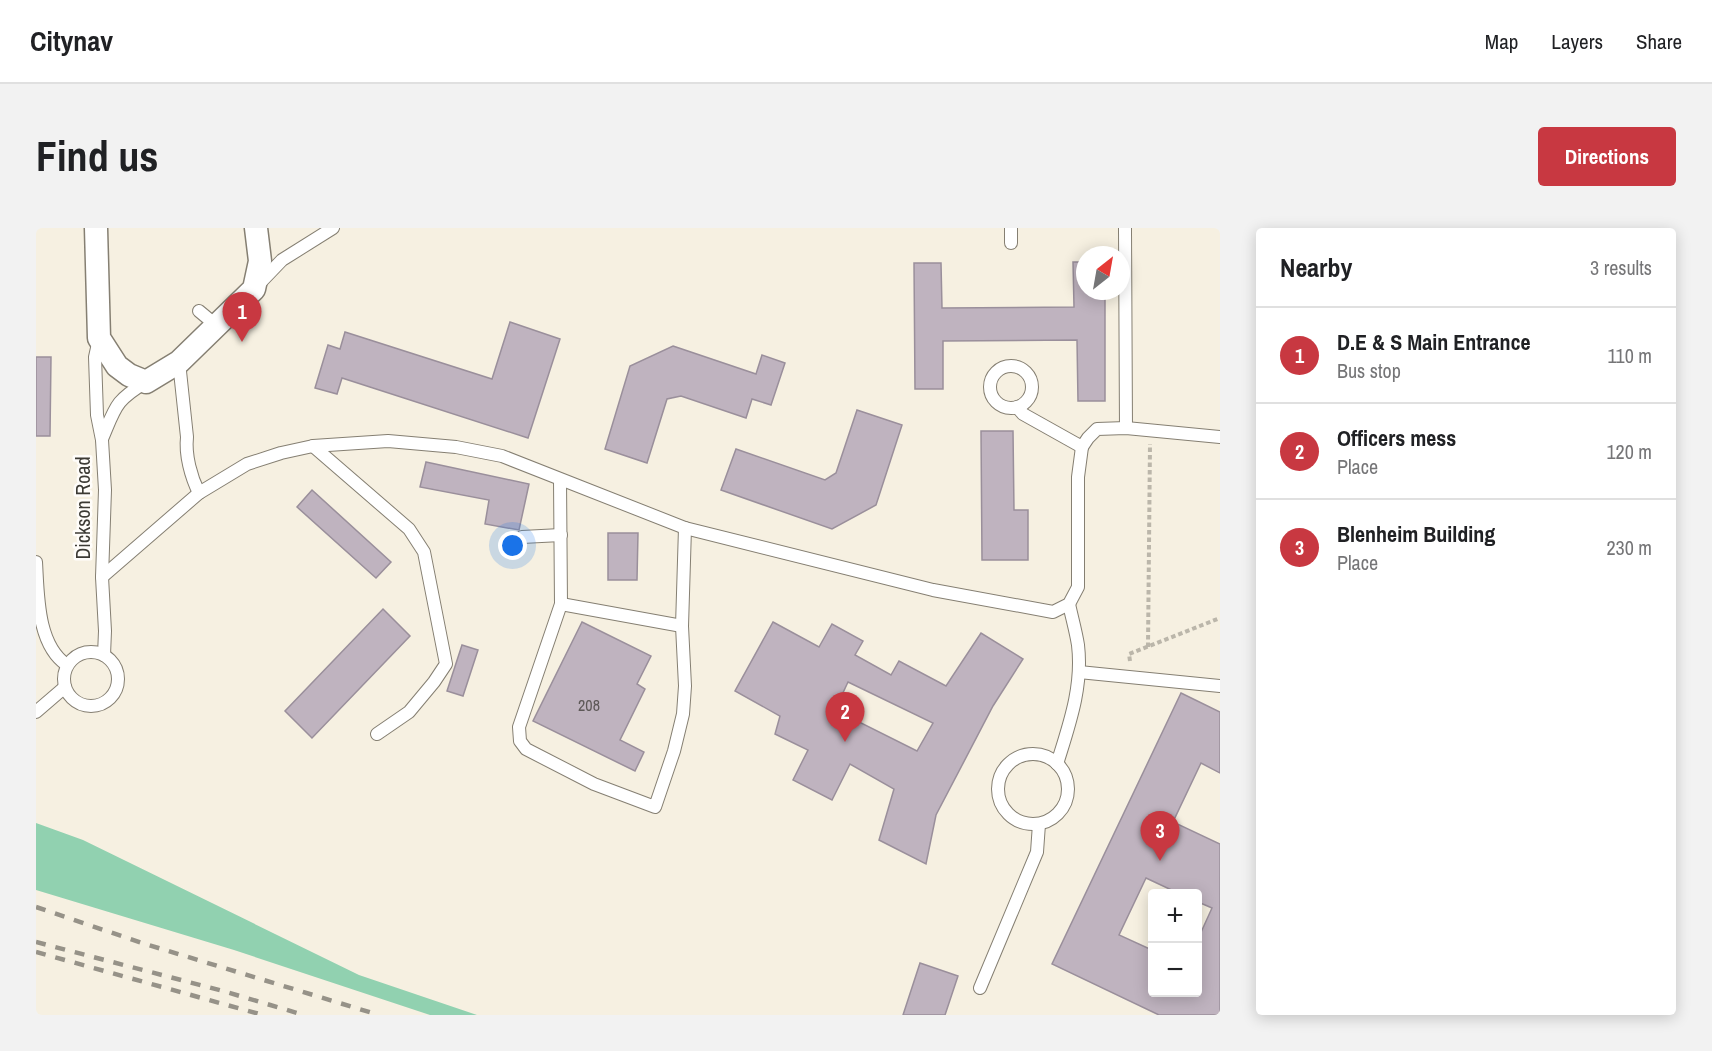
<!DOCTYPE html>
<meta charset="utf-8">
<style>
body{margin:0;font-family:"Archivo Narrow",sans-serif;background:#f2f2f2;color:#202124}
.controls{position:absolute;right:18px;bottom:18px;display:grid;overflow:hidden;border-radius:6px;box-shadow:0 3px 15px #0003}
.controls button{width:54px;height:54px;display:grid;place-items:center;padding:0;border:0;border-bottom:2px solid #e0e0e0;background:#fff;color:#202124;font:30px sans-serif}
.compass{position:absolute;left:1040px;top:18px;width:54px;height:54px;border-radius:50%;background:#fff;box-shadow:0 3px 15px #0003;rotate:31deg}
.you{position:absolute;left:477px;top:318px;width:21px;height:21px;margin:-15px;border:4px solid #fff;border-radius:50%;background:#1a73e8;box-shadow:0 0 0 9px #1a73e833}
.badge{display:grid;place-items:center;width:39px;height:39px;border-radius:50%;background:#c83841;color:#fff;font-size:20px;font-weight:700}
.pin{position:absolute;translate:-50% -50px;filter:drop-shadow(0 2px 3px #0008)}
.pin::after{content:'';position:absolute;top:32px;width:21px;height:18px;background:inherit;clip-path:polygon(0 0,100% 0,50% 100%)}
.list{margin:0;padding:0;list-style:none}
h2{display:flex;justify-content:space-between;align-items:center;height:78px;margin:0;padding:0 24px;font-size:26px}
h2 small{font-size:20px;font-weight:400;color:#757577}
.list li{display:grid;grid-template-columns:39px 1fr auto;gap:18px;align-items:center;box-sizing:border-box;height:96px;padding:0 24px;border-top:2px solid #e0e0e0}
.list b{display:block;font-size:22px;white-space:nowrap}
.list p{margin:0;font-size:20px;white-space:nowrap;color:#757577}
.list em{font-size:20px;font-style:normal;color:#757577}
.map{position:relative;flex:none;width:1184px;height:787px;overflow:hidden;border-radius:6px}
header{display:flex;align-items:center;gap:36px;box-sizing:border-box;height:84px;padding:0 30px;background:#fff;border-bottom:2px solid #e0e0e0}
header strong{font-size:28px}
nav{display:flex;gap:33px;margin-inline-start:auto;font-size:21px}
.intro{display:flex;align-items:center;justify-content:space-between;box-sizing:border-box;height:144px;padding:0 36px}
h1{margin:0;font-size:42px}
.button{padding:15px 27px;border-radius:6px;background:#c83841;color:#fff;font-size:21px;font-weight:700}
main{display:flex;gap:36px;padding:0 36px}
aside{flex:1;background:#fff;border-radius:6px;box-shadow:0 3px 15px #0003}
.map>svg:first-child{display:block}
</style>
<header>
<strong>Citynav</strong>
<nav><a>Map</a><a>Layers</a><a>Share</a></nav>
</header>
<div class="intro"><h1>Find us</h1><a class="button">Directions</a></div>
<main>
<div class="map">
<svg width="1184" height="787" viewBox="0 0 1184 787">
<rect width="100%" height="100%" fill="#f6f0e1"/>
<path fill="#91d1b0" d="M0,595L47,612L323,747L441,787H394L198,722L0,662Z"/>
<g fill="#bfb3bf" stroke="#9a8f9b" stroke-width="1.5" fill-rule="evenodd">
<path d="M1037,34H1049V63H1069V173H1042L1041,112L907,113V161H879L878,35H905L906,80L1038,79Z"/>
<path d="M474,94L524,111L492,210L306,150L301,166L279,160L292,117L304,121L309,104L456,151Z"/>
<path d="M637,118L720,146L726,127L749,135L735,177L716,171L710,190L645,168L631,171L611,235L569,221L594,138Z"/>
<path d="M0,129H15L14,208H0Z"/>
<path d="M821,182L866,197L840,277L796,301L685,262L700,221L789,252L800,245Z"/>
<path d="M945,203H977L978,282H992V332H946Z"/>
<path d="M390,234L493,256L483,302L449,296L453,272L384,259Z"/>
<path d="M276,262L355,334L340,350L261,279Z"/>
<path d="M572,305H602L601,352H572Z"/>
<path d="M347,381L374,408L276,510L249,483Z"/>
<path d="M546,394L615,428L601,456L609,461L584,512L608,524L599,543L497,493Z"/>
<path d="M737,394L783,419L796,396L827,413L819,427L855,447L863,433L910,458L945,405L987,431L957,478L900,587L890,636L843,612L858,561L814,536L796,572L757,552L772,522L739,506L744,488L699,463ZM812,454L897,495L881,523L799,482Z"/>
<path d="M426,417L442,422L427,468L411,463Z"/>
<path d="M1145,465L1184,484V545L1165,535L1137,594L1184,616V787H1123L1016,736ZM1110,650L1144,666H1162V674L1176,680L1162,711V764H1116V722L1083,707Z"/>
<path d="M884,735L922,748L909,787H867Z"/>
</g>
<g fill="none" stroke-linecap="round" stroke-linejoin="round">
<defs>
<g id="service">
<path d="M975,0V15"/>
<path d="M1089,0L1090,200"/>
<path d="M222,57L246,32L297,0"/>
<path d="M163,83L181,98"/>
<path d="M63,111L59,129L61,187L66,212L69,262L66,349L69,403L68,427"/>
<path d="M143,134L151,209C149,227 155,249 163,265"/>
<circle cx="975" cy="159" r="21"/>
<path d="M981,179L987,186L1046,219L1052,210L1061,201L1090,200L1184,209"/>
<path d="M66,211C80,178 79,173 110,154"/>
<path d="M277,218L373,301L388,324L410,436L398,454L373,484L341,506"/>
<path d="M524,252L525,376L483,499L484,513L490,521L558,556L619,579L638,523L647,486L649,458L646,398L649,300"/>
<path d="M486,309L525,307"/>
<path d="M0,334C2,367 1,417 31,437"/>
<path d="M66,349L163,265L211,236L245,225L277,218L352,213L420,219L466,228L649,300L897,362L1017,384L1033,376L1042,359V249L1046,219"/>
<path d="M525,376L646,398"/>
<circle cx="55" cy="451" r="27"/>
<path d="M1043,444L1184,458"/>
<path d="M0,484L29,459"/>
<circle cx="997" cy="561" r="35"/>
<path d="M1021,536C1033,497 1047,459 1042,417C1040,404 1036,390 1033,376"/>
<path d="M944,760L1001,624L1003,596"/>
</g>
<path id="minor" d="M60,0L63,110L81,138L93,147L110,154L143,134L218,61L224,33L220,0"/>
</defs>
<use href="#service" stroke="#857f72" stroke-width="14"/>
<use href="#minor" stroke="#857f72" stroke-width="25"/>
<g stroke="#bbb6aa" stroke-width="4" stroke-dasharray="4.5 3" stroke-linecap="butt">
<path d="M1112,419L1114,216"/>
<path d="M1094,433L1093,426L1184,390"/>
</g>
<use href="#service" stroke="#fff" stroke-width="12"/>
<use href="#minor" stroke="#fff" stroke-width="22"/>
<g stroke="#969288" stroke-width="4.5" stroke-dasharray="10 10" stroke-linecap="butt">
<path d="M0,679L106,715L343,787"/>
<path d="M0,714L187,763L268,787"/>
<path d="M0,724L227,787"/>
</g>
</g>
<g text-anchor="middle" stroke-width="5" stroke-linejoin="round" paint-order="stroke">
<g font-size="16" fill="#5d5857">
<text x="553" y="483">208</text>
</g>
<g font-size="20" fill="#3c3a34" stroke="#fffdfa">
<text transform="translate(47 280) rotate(-90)" y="7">Dickson Road</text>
</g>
</g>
</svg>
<div class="controls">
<button>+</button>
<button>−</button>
</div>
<svg class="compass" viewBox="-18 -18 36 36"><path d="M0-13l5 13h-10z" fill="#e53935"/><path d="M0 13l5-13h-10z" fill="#757577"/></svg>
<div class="you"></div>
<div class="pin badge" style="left:206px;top:114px">1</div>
<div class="pin badge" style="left:809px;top:514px">2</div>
<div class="pin badge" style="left:1124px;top:633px">3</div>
</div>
<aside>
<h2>Nearby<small>3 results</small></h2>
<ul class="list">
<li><span class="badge">1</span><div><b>D.E &amp; S Main Entrance</b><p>Bus stop</p></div><em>110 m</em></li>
<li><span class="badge">2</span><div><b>Officers mess</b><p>Place</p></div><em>120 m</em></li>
<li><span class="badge">3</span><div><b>Blenheim Building</b><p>Place</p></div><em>230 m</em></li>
</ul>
</aside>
</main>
